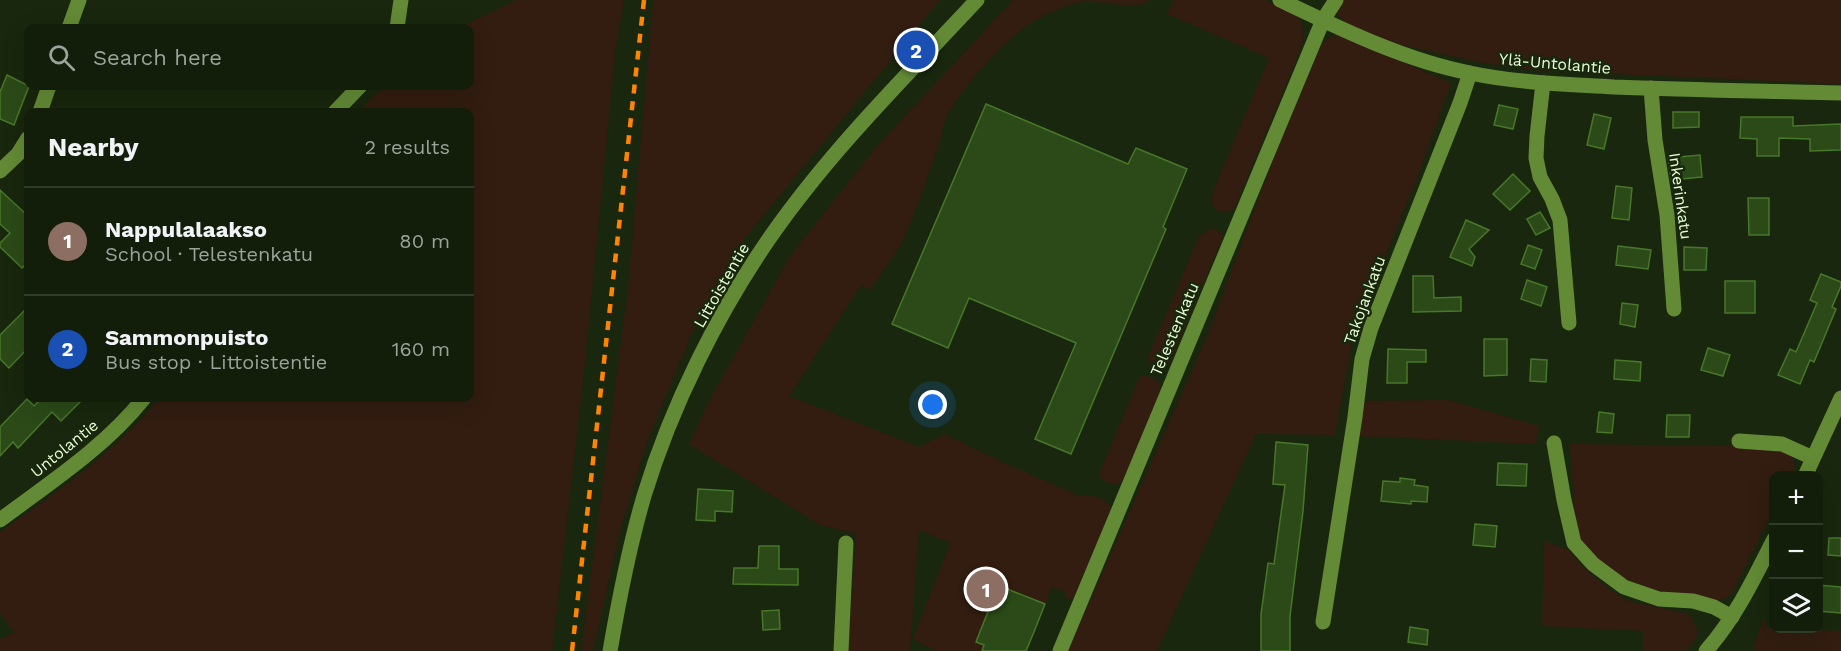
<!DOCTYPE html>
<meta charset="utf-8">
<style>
body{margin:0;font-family:"Work Sans",sans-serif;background:#1b2613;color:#f1f3f6}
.controls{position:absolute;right:18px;bottom:18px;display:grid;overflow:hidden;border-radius:12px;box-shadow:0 6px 24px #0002}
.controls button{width:54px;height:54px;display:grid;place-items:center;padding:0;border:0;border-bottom:2px solid #313b2b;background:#121d0a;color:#f1f3f6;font:30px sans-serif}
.you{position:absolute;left:933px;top:405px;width:21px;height:21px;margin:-15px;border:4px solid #fff;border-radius:50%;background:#1a73e8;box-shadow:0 0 0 9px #1a73e833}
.badge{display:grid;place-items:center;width:39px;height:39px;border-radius:50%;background:#0f766e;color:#fff;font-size:20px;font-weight:700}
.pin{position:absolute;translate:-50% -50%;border:3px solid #fff;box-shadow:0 2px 6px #0006}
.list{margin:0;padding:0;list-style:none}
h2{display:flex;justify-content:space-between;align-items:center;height:78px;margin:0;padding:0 24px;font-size:26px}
h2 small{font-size:20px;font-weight:400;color:#9ca29c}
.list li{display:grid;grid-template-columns:39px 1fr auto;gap:18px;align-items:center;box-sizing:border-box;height:108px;padding:0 24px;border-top:2px solid #313b2b}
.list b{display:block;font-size:22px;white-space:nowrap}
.list p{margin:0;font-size:20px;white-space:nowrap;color:#9ca29c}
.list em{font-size:20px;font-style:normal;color:#9ca29c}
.icon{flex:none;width:33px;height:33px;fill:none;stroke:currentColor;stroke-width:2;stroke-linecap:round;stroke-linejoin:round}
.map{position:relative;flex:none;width:1841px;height:651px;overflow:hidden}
.search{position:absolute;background:#121d0a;box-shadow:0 6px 24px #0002;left:24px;top:24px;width:450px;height:66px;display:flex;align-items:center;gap:15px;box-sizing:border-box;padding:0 21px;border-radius:12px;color:#9ca29c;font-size:22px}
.panel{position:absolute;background:#121d0a;box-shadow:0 6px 24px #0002;left:24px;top:108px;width:450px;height:294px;border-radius:12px}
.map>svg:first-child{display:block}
</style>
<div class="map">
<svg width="1841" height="651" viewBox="0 0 1841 651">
<rect width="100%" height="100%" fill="#18270d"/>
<g fill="#321d10">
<path d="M516,0H624L616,47L583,382L552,651H0V639L14,633L0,613V532C56,492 116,452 159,398H342L374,401L375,398H470V112H357L384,86H470V28H458Z"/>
<path d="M653,0H940L745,238L691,335L645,448L620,532L593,651H581L628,288Z"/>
<path d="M1013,0H1149C1135,12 1104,0 1086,1C1066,4 1045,14 1028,25C1005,40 954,95 945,121C942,128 942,136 939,143C929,173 919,204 906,233C898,253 882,272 870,290L861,285L789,396L919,447L944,434L1000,461L1079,496C1091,495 1107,496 1111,509L1074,598L1070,599L1064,597L1066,592L1052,587L1045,604L1007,589L1003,597L1000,596L995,609L990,607L976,641L984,645L982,651H935L913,639L950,543L919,530L910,651H848L856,534L820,525L689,444L711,397L790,256L877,146Z"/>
<path d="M1173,0H1266L1296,15L1301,21L1304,32L1303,41L1296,61L1234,209C1228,213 1215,213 1212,204C1211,200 1213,192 1214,188L1269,58L1167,14Z"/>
<path d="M1342,0H1841V84L1541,71L1483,63L1393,43L1345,23L1335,12Z"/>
<path d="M1341,35L1451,83L1418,176L1354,332L1335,435L1256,434L1157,651H1068L1207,336L1269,170L1322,43L1330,37Z"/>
<path d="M1213,228L1222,233L1223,237L1170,363C1165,371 1156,367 1149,362L1148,357L1198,238L1208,230Z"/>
<path d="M1143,375L1153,378L1160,383L1161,389L1123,481C1115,487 1108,483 1101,479L1099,474L1139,378Z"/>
<path d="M1448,400L1539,426L1536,444L1358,436L1364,401Z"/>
<path d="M1570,444L1738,446L1785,449L1793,455L1795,468L1791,475L1774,476L1773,511L1731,595L1718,601L1666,594L1622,578L1596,560L1581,541L1575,519Z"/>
<path d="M1544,541L1569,550L1582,566L1605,586L1628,601L1689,614L1699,633L1687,651H1643V631L1542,626Z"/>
<path d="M1763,619L1768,627L1774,628L1841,631V651H1755L1754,645Z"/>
</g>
<g fill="#2b4a18" stroke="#477729" stroke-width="1.5">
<path d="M7,75L29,86L14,125L0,119V92Z"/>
<path d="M986,104L1128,164L1136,148L1187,169L1163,227L1166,229L1071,454L1035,439L1076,343L969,298L948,348L892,324Z"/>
<path d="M1499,105L1518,109L1513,129L1494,125Z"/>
<path d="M1673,112H1699V127L1673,128Z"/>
<path d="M1594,114L1611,118L1604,149L1587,145Z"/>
<path d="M1741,117H1793V126L1841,124V150L1810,151V139L1779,138V156H1757V139L1740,138Z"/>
<path d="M1700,155L1702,177L1671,180L1668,158Z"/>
<path d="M1513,174L1530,191L1510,210L1493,194Z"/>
<path d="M1616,186L1632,188L1629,220L1612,218Z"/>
<path d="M0,190L28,216V262L22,268L0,247V243L10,233L0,224Z"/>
<path d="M1748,198H1769V235H1749Z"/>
<path d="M1540,212L1550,228L1536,235L1527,219Z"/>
<path d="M1466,220L1489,230L1469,249L1475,257L1472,266L1450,257Z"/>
<path d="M1528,245L1542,250L1535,269L1521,264Z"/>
<path d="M1618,246L1651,250L1648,269L1616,265Z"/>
<path d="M1684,247L1707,248L1706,270H1684Z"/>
<path d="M1821,274L1841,282V286L1832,307L1836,309L1814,362L1810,360L1800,384L1778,375L1790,349L1796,352L1817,303L1810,300Z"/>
<path d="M1413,276H1433L1434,298L1461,297V311L1413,312Z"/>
<path d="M1527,280L1547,287L1541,306L1521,299Z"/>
<rect x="1725" y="281" width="30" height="32"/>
<path d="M1622,303L1638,305L1635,327L1620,324Z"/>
<path d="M28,307V348L9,368L0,359V335Z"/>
<path d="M1484,339H1507V375L1484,376Z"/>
<path d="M1708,348L1730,355L1723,376L1701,370Z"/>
<path d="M1388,349L1426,350V362H1407V383H1387Z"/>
<path d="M1531,359L1547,360L1546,382L1530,381Z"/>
<path d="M1615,360L1641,362L1640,381L1614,379Z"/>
<path d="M42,398H84L61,421L52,412L18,448L13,442L0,456V427L27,399L34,406Z"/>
<path d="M1599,412L1614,414L1612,433L1597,432Z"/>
<path d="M1667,415H1690L1689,437H1666Z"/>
<path d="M1276,442L1308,445L1303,511L1290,616V651H1261V614L1268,563L1274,564L1285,485L1273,484Z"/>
<path d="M1498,463L1527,464L1526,486L1497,485Z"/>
<path d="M1400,478L1415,480L1414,485L1428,487L1427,502L1411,501V504L1381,501L1383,481L1400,482Z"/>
<path d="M698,489L733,491L732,512L715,511V521L696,520Z"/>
<path d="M1475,524L1497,526L1495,547L1473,545Z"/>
<path d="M1829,538H1841V556L1828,555Z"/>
<path d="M759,546H779V569H798V585L733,584L734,568H758Z"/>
<path d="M1818,585L1841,587V613L1818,611Z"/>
<path d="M1007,589L1045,604L1034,632L1026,651H982L984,645L976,642L983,624L990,607L995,609L1000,596L1003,597Z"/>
<path d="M779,610L780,629L763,630L762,611Z"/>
<path d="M1410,627L1428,630L1427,645L1408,642Z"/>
</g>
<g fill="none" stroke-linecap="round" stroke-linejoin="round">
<g stroke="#638a35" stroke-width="15">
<path d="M1280,0C1341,29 1404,60 1470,73C1517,83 1566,84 1614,87C1690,90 1765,91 1841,93"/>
<path d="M69,28L79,0"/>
<path d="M397,28L401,0"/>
<path d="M1543,83L1537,136L1536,158L1540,177L1552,199L1560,220L1569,323"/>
<path d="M1651,88L1655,140L1667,215L1674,309"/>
<path d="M40,112L49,86"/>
<path d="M335,112L360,86"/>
<path d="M0,171L18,154L28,138"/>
<path d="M1739,441L1782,444L1813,458"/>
<path d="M1554,443L1564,500L1574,543L1593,564L1624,587L1659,599L1693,601L1714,607L1732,617"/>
<path d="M1805,476L1841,398"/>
<path d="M0,520C51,482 105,447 144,398"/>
<path d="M1323,622L1355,417L1362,359L1371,328L1460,103L1470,73"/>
<path d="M610,651C619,599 629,547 644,496C671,407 718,312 771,236C831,150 906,76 977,0"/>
<path d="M841,651L846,543"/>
<path d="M1060,651L1323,20L1336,0"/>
<path d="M1706,651C1735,618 1754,579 1774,539"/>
</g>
<path stroke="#ff8500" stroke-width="4.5" stroke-dasharray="9 8" stroke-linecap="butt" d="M572,651L644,0"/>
</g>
<g text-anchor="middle" stroke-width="5" stroke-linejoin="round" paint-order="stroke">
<g font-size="16" fill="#e8ffd4" stroke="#18270d">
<text transform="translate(1555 63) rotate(5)" y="6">Ylä-Untolantie</text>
<text transform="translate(1681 196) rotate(82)" y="6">Inkerinkatu</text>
<text transform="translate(721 285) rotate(-60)" y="6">Littoistentie</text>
<text transform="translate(1364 300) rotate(-70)" y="6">Takojankatu</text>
<text transform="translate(1174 329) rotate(-67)" y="6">Telestenkatu</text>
<text transform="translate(64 448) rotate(-39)" y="6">Untolantie</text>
</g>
</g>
</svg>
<div class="controls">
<button>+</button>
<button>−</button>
<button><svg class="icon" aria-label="layers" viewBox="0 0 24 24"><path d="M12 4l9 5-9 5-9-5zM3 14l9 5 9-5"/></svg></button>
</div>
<div class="you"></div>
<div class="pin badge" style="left:986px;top:589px;background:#8d6e63">1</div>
<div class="pin badge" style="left:916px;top:50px;background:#1a4fb4">2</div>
<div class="search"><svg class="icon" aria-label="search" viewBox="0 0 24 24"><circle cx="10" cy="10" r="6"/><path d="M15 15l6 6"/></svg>Search here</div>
<section class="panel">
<h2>Nearby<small>2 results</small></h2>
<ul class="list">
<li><span class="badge" style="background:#8d6e63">1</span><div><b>Nappulalaakso</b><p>School · Telestenkatu</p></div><em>80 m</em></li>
<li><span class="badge" style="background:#1a4fb4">2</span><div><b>Sammonpuisto</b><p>Bus stop · Littoistentie</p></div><em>160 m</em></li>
</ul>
</section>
</div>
